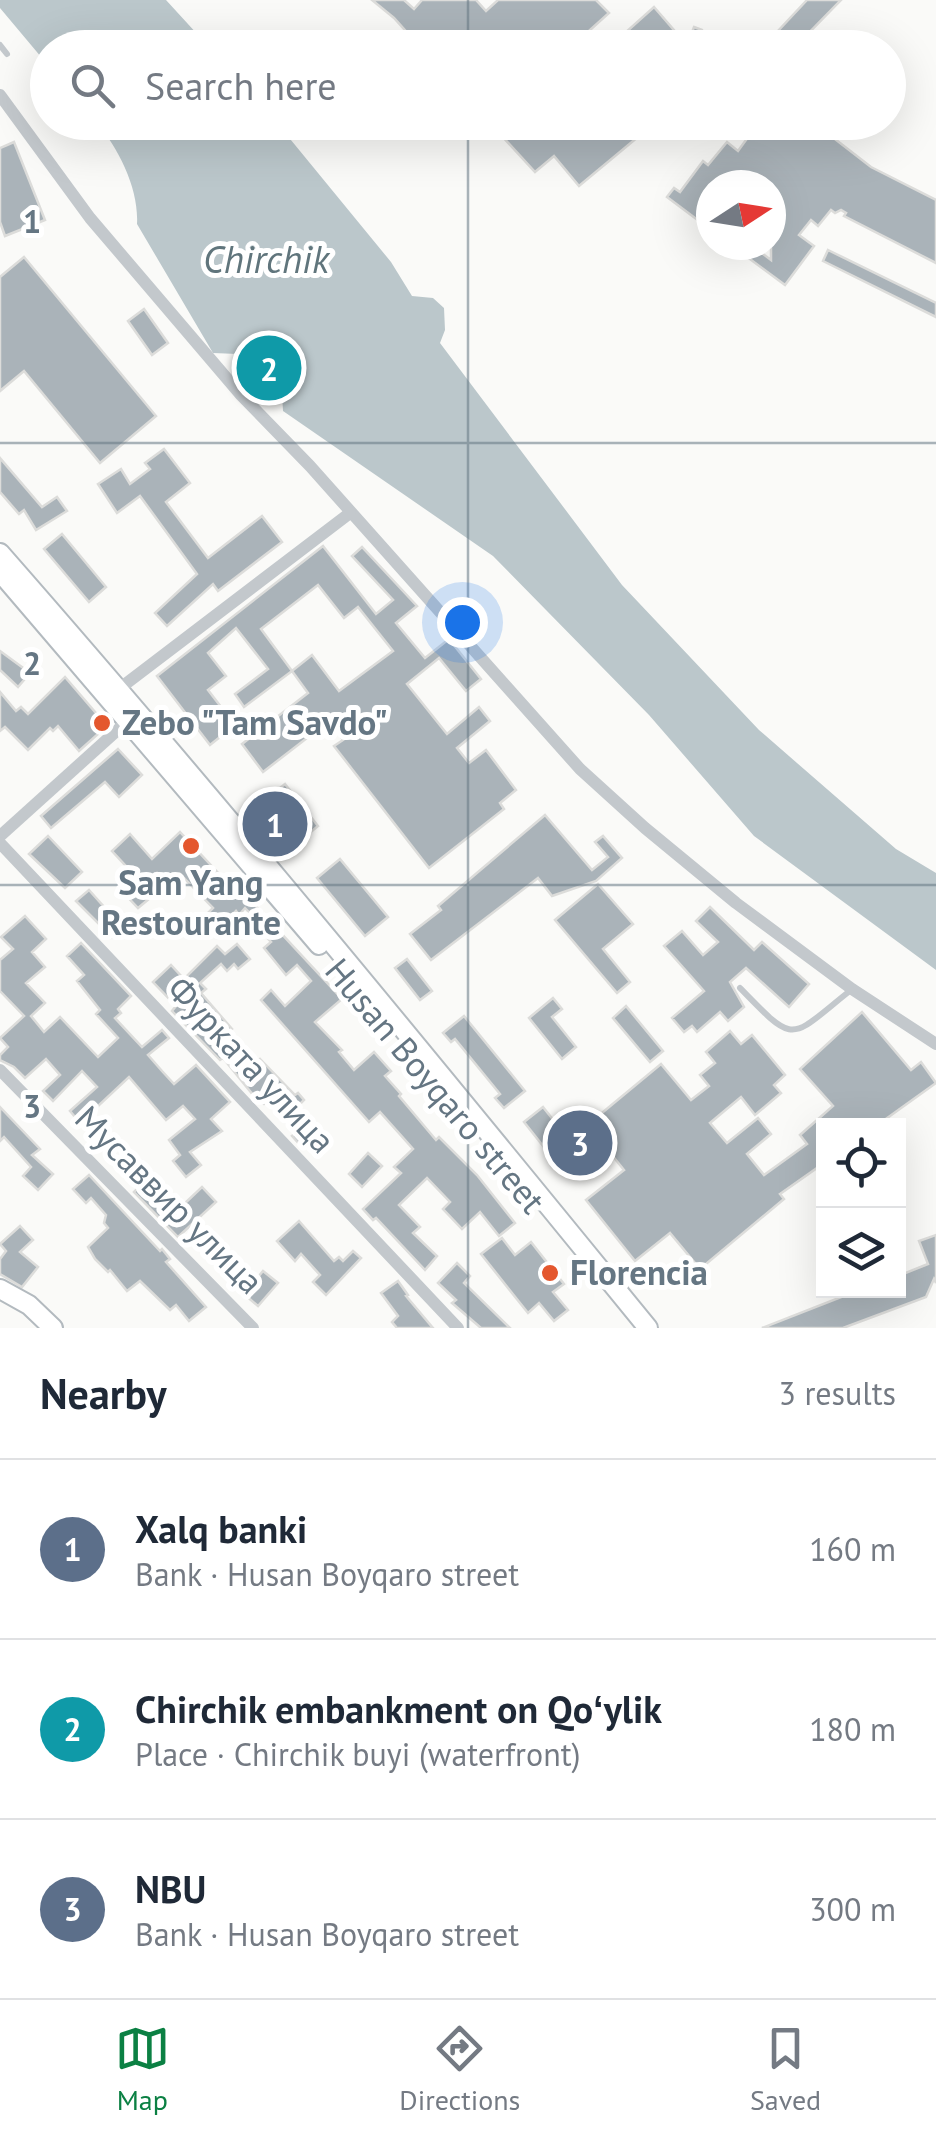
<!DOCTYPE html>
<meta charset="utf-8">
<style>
body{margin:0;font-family:"PT Sans",sans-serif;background:#f2f2f3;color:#1f2937}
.controls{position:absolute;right:30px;bottom:30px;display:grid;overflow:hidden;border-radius:0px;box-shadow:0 10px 40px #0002}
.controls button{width:90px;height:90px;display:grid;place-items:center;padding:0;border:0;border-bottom:2px solid #e0e1e3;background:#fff;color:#1f2937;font:50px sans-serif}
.compass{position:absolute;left:696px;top:170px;width:90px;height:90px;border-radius:50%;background:#fff;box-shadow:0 10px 40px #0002;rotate:78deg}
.you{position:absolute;left:462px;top:622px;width:35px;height:35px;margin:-25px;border:8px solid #fff;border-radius:50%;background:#1a73e8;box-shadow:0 0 0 15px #1a73e833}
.badge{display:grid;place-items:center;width:65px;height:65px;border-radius:50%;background:#0b8043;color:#fff;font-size:32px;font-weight:700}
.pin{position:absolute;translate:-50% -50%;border:5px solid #fff;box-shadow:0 2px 10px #0006}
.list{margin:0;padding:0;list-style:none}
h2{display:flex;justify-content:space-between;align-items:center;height:130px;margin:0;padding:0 40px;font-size:42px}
h2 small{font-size:32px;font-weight:400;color:#747a83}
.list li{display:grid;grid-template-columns:65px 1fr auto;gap:30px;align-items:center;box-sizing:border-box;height:180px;padding:0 40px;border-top:2px solid #e0e1e3}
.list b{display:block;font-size:38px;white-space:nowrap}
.list p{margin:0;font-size:32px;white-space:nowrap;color:#747a83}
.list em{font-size:32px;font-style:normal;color:#747a83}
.icon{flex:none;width:55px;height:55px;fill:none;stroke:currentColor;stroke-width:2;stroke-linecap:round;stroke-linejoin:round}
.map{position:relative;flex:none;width:936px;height:1328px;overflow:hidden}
.search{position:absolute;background:#fff;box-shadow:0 10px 40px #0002;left:30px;right:30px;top:30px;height:110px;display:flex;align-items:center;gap:25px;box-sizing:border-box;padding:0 35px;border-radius:55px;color:#747a83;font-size:38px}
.sheet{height:670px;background:#fff}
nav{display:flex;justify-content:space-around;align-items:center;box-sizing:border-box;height:140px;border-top:2px solid #e0e1e3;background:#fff;font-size:28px;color:#747a83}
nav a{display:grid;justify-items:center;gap:5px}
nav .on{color:#0b8043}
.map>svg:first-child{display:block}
</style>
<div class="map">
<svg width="936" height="1328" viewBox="0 0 936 1328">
<rect width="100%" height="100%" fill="#fafaf8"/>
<g fill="#bbc7cb">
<path d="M0,0H166L209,47L48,48L47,64L0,8Z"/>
<path d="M97,123H277L391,262L412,296L433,298L444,308L445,330L440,343L622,585L759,730L896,849L936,873V970L754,836L649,715L493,556L283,411L281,376L262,355L213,353L137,224C139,189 119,149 97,123Z"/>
</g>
<g fill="#aab3b9" stroke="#dcdcda" stroke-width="2.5" fill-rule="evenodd">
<path d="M372,0H404L414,9L422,0H476L486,11L498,0H596L609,13L570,48H421L394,18Z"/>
<path d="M807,0H841L794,48H762Z"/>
<path d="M654,7L679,36L666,48H620L630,38L625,33Z"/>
<path d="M694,27L702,30L703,34L738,48H686Z"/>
<path d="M489,122H510L519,133L531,122H656L579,186L554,156L535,172Z"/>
<path d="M759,122H813L871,167L936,200V263L844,216L846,213L841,210L835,213L831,210L818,226L811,220L799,235L814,246L785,285L731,245H751L771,260V185H711V230L667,197L674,188L680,192L703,161L708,165L727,142L738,151Z"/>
<path d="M14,142L45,220L5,236L0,222V148Z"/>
<path d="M828,250L936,303V317L823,261Z"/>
<path d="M24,257L156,416L100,463L24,371L0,391V277Z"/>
<path d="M144,309L168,343L152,355L128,321Z"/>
<path d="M164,449L190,483L166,502L208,558L262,516L282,542L218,591L213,584L167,626L155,613L197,574L140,496L117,513L98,484L121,469L130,484L150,469L145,463Z"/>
<path d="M0,458L42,507L57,497L67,511L36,530L24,510L19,514L0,492Z"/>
<path d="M62,534L106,587L89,602L44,549Z"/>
<path d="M323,546L376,614L393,600L352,556L362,547L417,606L396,623L425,658L449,639L481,679L466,691L439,658L407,684L447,734L479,707L490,721L457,748L469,763L486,750L516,790L500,803L504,809L429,868L334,746L343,740L329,721L263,772L242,744L308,693L292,671L244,707L235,694L268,669L236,628L208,653L226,676L208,690L235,725L210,745L157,676ZM318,585L344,618L358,607L393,651L339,691L312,655L292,671L261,629Z"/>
<path d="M0,651L30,673L18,687L0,670Z"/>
<path d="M65,677L107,726L79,751L58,726L53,731L50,728L28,750L5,727L0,731V692L16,711L21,707L28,714Z"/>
<path d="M118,749L142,775L119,797L105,782L51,828L41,816Z"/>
<path d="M285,784L318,826L295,845L261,803Z"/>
<path d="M545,815L592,870L608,857L595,842L603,836L622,858L596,881L552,896L538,878L431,960L410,934L441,910L438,906Z"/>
<path d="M180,832L236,892L239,888L342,999L315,1022L342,1050L339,1052L354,1070L374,1052L391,1071L385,1076L401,1094L399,1096L436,1140L439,1137L477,1175L515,1223L499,1236L480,1212L462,1229L443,1209L450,1202L427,1178L399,1205L420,1227L413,1233L437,1256L425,1270L376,1218L373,1220L363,1209L401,1173L394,1167L413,1149L380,1112L369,1122L261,1000L271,990L285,1006L311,981L297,965L286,975L264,948L271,942L260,930L263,927L245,908L239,915L236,911L211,936L198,923L213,908L180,874L168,885L157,873L141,888L150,898L138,908L121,890L136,877L112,851L130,834L152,859Z"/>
<path d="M48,836L82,872L65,888L29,854Z"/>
<path d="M340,859L388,917L365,936L317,878Z"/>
<path d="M598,884L633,924L603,949L630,982L617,993L555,920Z"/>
<path d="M89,890L122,927L112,937L76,901Z"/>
<path d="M710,907L754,950L762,942L809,984L789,1007L746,968L730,982L744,1007L728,1021L720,1012L697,1032L692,1026L684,1032L672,1018L704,991L664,946L682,931L703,955L718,942L696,921Z"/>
<path d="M25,916L46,939L32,952L45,967L26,983L45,1003L31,1016L44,1032L60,1017L98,1057L118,1038L96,1014L100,1010L77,981L84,975L67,956L81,943L131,996L118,1009L121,1013L115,1018L142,1047L162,1030L169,1038L148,1055L162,1071L174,1084L196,1065L230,1102L211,1119L222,1131L190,1152L201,1165L186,1177L173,1161L180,1155L169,1140L195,1119L183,1106L166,1120L129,1077L80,1123L70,1111L97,1087L82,1071L53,1101L43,1091L60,1075L46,1059L25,1078L14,1067L0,1060V1055L8,1047L0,1038L24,1016L0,991V960L13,949L1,937Z"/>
<path d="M237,944L250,959L238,969L234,964L227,971L221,964L200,983L206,989L201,993L232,1029L228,1033L236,1041L233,1043L254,1065L260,1059L295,1095L298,1093L304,1100L297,1107L316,1132L301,1146L292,1136L298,1131L269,1100L264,1104L254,1096L223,1058L220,1060L172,1011L176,1006L153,982L171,965L184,979L217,946L225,954Z"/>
<path d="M407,959L432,991L420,1000L395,968Z"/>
<path d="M553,998L562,1009L552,1017L576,1047L562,1059L529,1018Z"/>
<path d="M626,1006L663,1051L650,1062L613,1018Z"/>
<path d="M862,1012L911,1070L921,1062L936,1083L876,1126H824V1163L780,1194L784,1199L700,1269L670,1233L635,1261L586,1200L624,1170L607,1149L590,1163L576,1146L602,1124L597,1117L661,1064L691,1100L709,1086L700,1075L715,1063L706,1052L730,1031L741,1044L752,1035L785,1075L774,1085L781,1093L755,1115L741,1097L710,1123L727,1143L758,1118L771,1134L747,1154L764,1175L807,1144L800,1135L833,1106L800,1069Z"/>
<path d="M464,1016L525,1091L504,1108L495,1098L500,1094L455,1039L451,1042L443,1033Z"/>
<path d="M0,1107L40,1149L32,1155L53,1174L38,1190L23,1176L31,1167L4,1137L0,1141Z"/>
<path d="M543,1107L570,1141L551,1156L524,1122Z"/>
<path d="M368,1153L382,1166L362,1187L349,1174Z"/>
<path d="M142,1161L151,1171L148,1174L181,1207L202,1187L216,1202L178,1237L134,1192L138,1188L125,1175Z"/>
<path d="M89,1175L160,1251L162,1249L170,1259L166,1262L206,1307L189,1321L176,1305L170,1310L140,1281L127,1291L110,1270L108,1272L95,1259L88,1247L108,1228L104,1223L106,1215L91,1198L86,1203L73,1189Z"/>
<path d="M299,1221L334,1261L339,1257L343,1261L353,1251L361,1258L326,1295L313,1282L320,1275L301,1254L295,1261L277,1241Z"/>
<path d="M20,1226L33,1240L20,1252L38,1267L22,1287L0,1274V1259L6,1251L0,1244Z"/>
<path d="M936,1235V1283L934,1279L926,1297L843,1328H762L859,1290H898V1276L928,1264L919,1241Z"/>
<path d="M502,1238L515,1255L531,1242L564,1284L553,1292L568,1310L554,1321L539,1303L528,1313L481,1254Z"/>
<path d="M457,1263L470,1276L464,1283L510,1328H481L452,1303L456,1300L438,1283Z"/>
<path d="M263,1271L278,1283L258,1306L244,1294Z"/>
<path d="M398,1281L408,1295L406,1296L433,1328H397L392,1322L398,1316L381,1293Z"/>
</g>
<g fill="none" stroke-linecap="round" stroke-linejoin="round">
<defs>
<g id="secondary">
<path d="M0,553C222,806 435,1067 648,1328"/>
<path d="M0,572L319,945"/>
<path d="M0,1289L29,1305L53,1328"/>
</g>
</defs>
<use href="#secondary" stroke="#b3babf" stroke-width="22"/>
<g stroke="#c3c8cc" stroke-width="6">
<path d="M0,45L7,54"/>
<path d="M740,988C797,1047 789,1039 851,990"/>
</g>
<g stroke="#c3c8cc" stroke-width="12">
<path d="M0,95L90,218L241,395L310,466L580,769L645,828L736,903L852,989L936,1044"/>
<path d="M115,692L350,513"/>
<path d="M0,836L132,717"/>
<path d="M0,843L458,1328"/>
<path d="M0,1070L253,1328"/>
</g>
<use href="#secondary" stroke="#fff" stroke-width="18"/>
</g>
<path fill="none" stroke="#657683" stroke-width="2.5" stroke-opacity="0.55" d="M468,0V48M468,122V1328M0,443H936M0,885H936"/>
<g fill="#e4572e" stroke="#fff" stroke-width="4">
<circle cx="102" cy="723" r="10"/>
<circle cx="191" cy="846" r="10"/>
<circle cx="550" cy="1273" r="10"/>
</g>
<g text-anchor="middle" stroke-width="10" stroke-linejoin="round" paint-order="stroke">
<g font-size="35" font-weight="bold" fill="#657683" stroke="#fff" text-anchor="start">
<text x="122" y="735">Zebo "Tam Savdo"</text>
<text x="191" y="895" text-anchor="middle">Sam Yang<tspan x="191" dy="40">Restourante</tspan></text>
<text x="570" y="1285">Florencia</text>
</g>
<g font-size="35" fill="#657683" stroke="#fff">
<text transform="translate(251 1065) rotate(47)" y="12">Фурката улица</text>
<text transform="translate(435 1086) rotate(50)" y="12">Husan Boyqaro street</text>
<text transform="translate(169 1200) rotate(45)" y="12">Мусаввир улица</text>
</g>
<g font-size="38" font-style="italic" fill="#60757c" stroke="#fff">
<text x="266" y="273">Chirchik</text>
</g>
</g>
<g font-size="32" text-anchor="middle" font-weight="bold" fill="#657683" stroke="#fff" stroke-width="10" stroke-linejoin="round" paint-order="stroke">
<text x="32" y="233">1</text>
<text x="32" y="675">2</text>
<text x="32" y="1118">3</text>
</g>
</svg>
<div class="controls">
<button><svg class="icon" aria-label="locate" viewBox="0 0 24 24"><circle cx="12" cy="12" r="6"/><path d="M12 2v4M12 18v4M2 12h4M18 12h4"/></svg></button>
<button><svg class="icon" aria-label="layers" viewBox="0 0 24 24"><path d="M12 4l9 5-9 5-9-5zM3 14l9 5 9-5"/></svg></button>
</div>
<svg class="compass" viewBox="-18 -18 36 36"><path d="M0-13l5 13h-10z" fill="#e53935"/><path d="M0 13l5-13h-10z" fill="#747a83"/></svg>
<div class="you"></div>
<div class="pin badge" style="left:275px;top:824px;background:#5c6f8a">1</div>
<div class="pin badge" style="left:269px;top:368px;background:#0f9aa8">2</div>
<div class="pin badge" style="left:580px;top:1143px;background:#5c6f8a">3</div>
<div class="search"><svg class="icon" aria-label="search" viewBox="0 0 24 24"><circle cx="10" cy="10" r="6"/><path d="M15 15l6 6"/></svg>Search here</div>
</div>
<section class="sheet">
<h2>Nearby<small>3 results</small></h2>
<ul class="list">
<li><span class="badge" style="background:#5c6f8a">1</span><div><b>Xalq banki</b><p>Bank · Husan Boyqaro street</p></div><em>160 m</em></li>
<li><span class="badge" style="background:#0f9aa8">2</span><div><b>Chirchik embankment on Qoʻylik</b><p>Place · Chirchik buyi (waterfront)</p></div><em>180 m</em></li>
<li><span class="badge" style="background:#5c6f8a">3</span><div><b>NBU</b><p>Bank · Husan Boyqaro street</p></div><em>300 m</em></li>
</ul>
</section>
<nav>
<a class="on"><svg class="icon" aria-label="map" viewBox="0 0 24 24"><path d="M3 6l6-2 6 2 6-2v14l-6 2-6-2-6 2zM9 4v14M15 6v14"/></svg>Map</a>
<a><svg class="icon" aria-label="directions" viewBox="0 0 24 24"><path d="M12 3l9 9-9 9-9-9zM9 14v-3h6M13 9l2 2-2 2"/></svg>Directions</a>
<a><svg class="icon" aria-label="saved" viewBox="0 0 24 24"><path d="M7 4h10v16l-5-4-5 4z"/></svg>Saved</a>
</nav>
